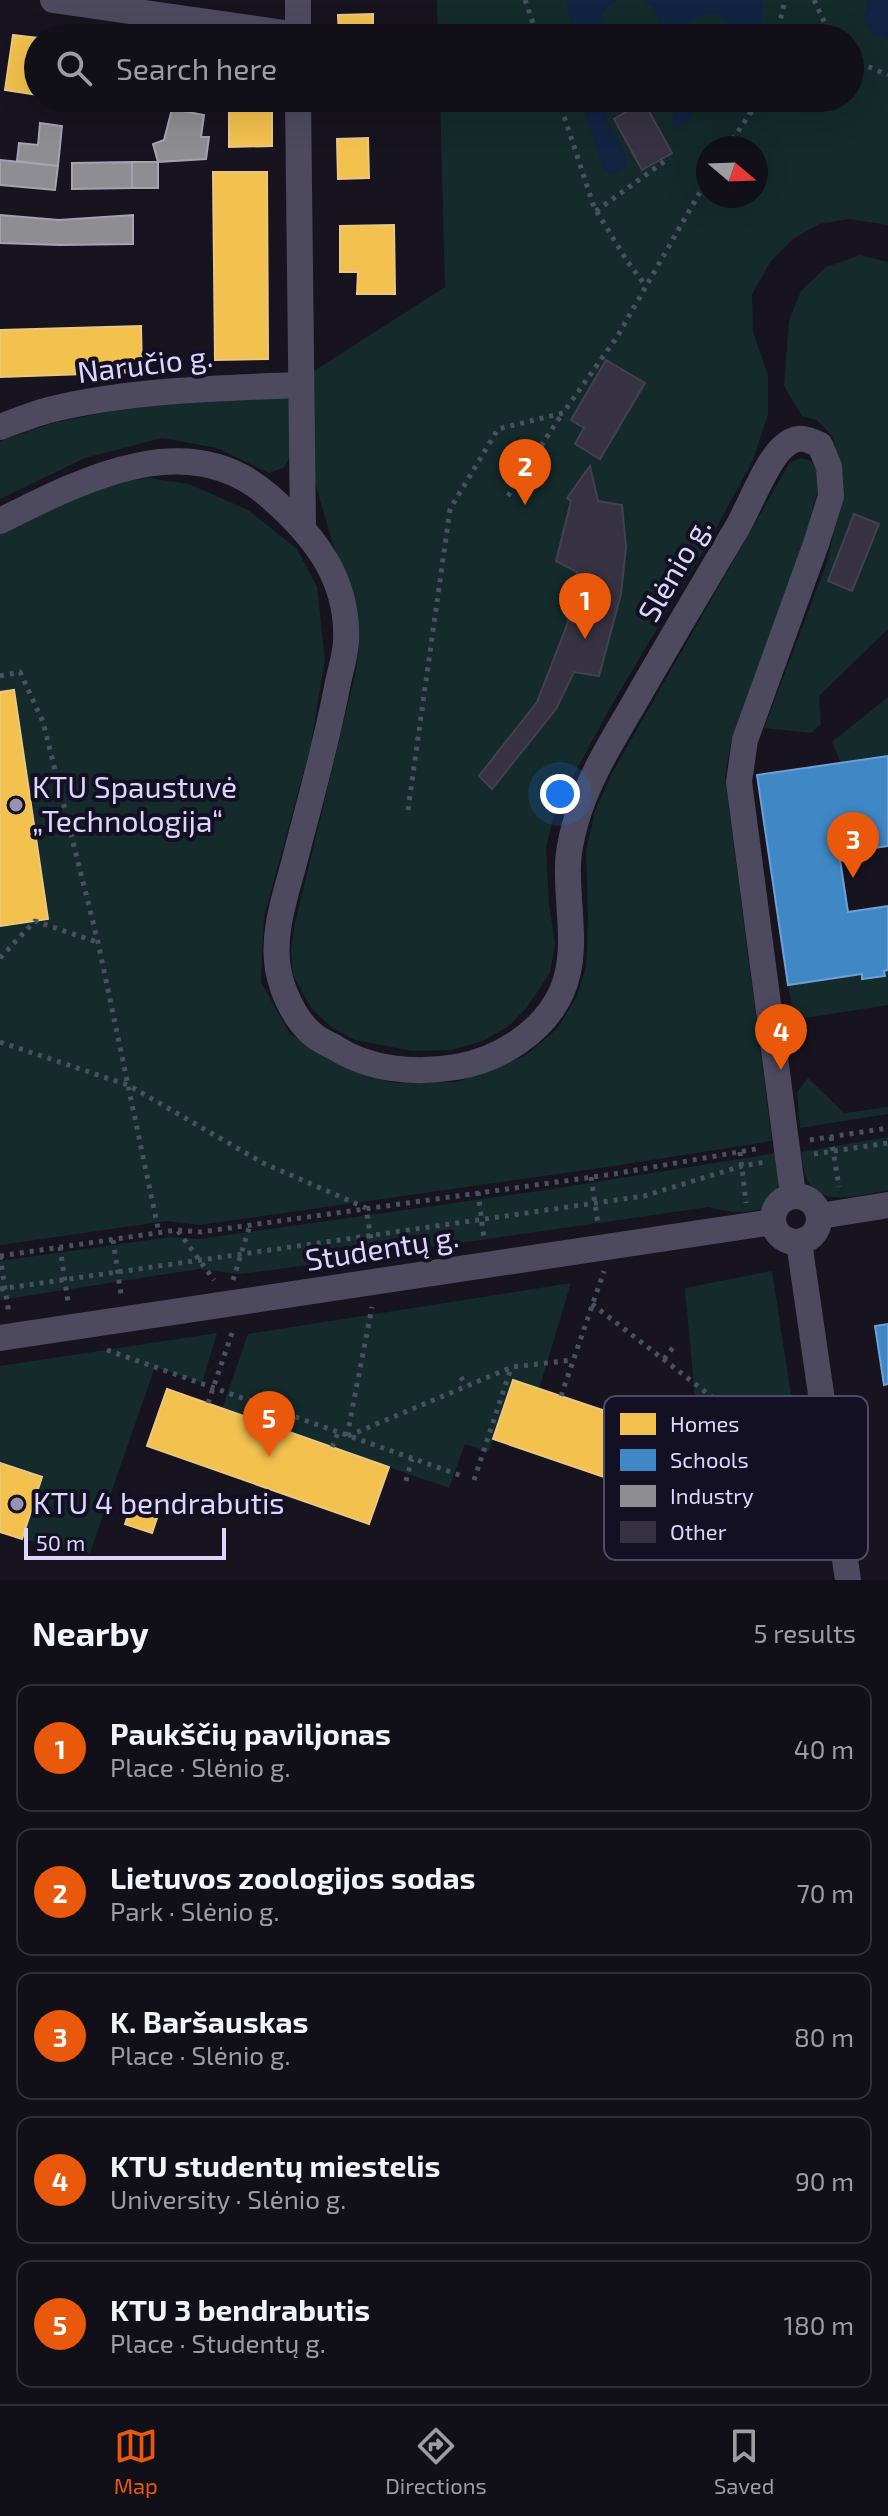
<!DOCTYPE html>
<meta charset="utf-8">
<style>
body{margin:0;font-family:"Exo 2",sans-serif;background:#1e1d24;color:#f1f3f6}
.compass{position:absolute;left:696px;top:136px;width:72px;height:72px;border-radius:50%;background:#110f17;box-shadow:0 8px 32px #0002;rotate:109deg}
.scale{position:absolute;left:24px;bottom:20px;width:202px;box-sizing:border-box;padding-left:8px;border:4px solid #dcd6fc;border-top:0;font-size:22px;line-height:28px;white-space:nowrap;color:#dcd6fc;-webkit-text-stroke:6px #141023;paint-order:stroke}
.you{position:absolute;left:560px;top:794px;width:28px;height:28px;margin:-20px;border:6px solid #fff;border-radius:50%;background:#1a73e8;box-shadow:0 0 0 12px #1a73e833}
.badge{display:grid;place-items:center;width:52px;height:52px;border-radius:50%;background:#ea580c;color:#fff;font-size:26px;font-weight:700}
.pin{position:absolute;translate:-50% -66px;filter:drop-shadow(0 2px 4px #0008)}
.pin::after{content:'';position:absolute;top:42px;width:28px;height:24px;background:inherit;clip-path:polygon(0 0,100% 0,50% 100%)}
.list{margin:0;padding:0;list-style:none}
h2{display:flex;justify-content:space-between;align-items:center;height:104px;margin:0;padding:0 32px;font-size:34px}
h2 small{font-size:26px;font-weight:400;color:#9c9ca1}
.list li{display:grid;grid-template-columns:52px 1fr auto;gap:24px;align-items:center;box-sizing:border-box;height:128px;margin:0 16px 16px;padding:0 16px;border:2px solid #302f36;border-radius:16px}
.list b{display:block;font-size:30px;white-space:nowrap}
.list p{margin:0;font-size:26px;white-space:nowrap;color:#9c9ca1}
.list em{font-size:26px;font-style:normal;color:#9c9ca1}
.icon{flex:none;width:44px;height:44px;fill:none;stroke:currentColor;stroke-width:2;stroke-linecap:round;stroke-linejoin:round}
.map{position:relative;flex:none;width:888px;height:1580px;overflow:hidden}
.search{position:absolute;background:#110f17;box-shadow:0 8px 32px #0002;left:24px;right:24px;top:24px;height:88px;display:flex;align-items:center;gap:20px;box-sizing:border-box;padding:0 28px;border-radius:44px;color:#9c9ca1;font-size:30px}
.sheet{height:824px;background:#110f17}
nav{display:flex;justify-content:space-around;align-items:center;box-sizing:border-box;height:112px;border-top:2px solid #302f36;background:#110f17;font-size:22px;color:#9c9ca1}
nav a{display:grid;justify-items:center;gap:4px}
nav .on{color:#ea580c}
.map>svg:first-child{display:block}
</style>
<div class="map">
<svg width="888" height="1580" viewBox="0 0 888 1580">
<rect width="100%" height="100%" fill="#17141f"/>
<g fill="#142a2b" fill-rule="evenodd">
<path d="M437,0H888V225L849,219L820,224L794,238L771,261L752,294L753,332L768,375V414L753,460L711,538L611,706L556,808L546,847L549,904L555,943L550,973L527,1007L509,1026L483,1041L451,1050L412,1051L355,1040L331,1027L311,1008L293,975L291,949L295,923L356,671L359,647L355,603L331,538L312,472L311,373L445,287L440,98H850V38H438ZM708,148H756V196H708Z"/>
<path d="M860,255L888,262V629L819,696L821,724L811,733L764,728L827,562L839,509V469L833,437L817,420L802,416L784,386L789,321L801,291L826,267ZM854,515L878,525L852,591L828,580Z"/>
<path d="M291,395L292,454L283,468L269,473L217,448L162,438L85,458L0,499V441L53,423L152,403Z"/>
<path d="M801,458L811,461L817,471V493L798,565L731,742L725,778L772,1141L614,1166L199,1225L167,1221L0,1245V926L48,919L14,690L0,692V533L41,509L117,483L149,478L189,484L248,510L297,549L317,587L325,660L310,749L264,917L261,982L290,1034L349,1070L394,1083L457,1082L525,1056L557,1029L577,996L586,967L588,919L586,851L595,811L612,773L790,462Z"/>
<path d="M888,697V756L841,763L832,742Z"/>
<path d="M888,970V1005L799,1019L801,1039L798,1036L788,985L862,974L863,979L884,976V971Z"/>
<path d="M808,1078L844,1113L888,1107V1114L800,1128L797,1092Z"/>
<path d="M888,1137V1190C863,1194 819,1210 806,1177C803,1170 803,1160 801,1152Z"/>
<path d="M776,1153C777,1163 780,1175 778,1185C773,1219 733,1214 709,1207L265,1271L239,1274L199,1269L0,1300V1261L170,1237L199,1239L546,1190Z"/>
<path d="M772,1271L813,1538L766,1541L764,1452L696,1409L685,1288Z"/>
<path d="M571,1283L539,1389L513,1380L489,1452L465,1444L449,1488L222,1409L248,1334Z"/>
<path d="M217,1333L202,1383L155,1367L90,1553L22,1539L42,1477L0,1463V1366Z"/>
</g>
<g fill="#122342">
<path d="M567,0H617C603,8 597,22 599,38H572Z"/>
<path d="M643,0H763C762,20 764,31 741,35C734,30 729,22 722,17C705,7 685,21 681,38H660C663,21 658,9 643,0Z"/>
<path d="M867,0H888V39L872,31L863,19L867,10Z"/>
<path d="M580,98H607C599,131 629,141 627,165C620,172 616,175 605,173Z"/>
<path d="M667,98H707C696,107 688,123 675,130L671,127L676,109Z"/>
</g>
<g fill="#f2c14e" stroke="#ebc782" stroke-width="2">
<path d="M373,14V38H339L338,15Z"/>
<path d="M13,35L38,38V95L5,90Z"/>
<path d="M272,103V146L229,147V104Z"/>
<path d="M368,138L369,178L338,179L337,139Z"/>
<path d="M213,172H267L268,359L215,360Z"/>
<path d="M394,225L395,294H357L358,272H340V226Z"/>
<path d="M141,326L142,372L0,377V330Z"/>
<path d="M14,690L48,919L0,926V692Z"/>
<path d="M513,1380L739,1456L718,1516L493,1439Z"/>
<path d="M167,1389L389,1467L369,1524L147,1446Z"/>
<path d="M0,1463L42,1477L22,1539L0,1532Z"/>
<path d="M133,1500L160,1509L152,1533L125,1524Z"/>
</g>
<g fill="#3f88c5" stroke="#6e9fd6" stroke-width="2">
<path d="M888,756V846L839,853L848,912L888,906V970L884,971L885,976L862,979V974L788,985L757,775Z"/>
<path d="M888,1324V1384L884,1385L875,1326Z"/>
</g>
<g fill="#8d8d92" stroke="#a5a3b2" stroke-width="2">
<path d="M172,109L204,115L201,137H209L206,159L158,162L153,144L164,140Z"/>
<path d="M40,123L62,126L58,166L17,161L19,143L38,145Z"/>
<path d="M0,160L58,166L55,190L0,185Z"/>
<path d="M132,162V188L72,189V163Z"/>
<rect x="132" y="162" width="26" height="26"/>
<path d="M0,215L59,220L133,215V244L60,245L0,243Z"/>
</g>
<g fill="#363241" stroke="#444052" stroke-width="2">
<path d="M644,102L672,153L642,170L614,119Z"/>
<path d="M606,360L645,383L600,459L575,444L584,428L571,420Z"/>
<path d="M590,466L598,501L622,505L626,547L621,594L599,676L574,672L556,709L492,789L479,776L537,702L567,625L576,593L577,572L556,561L571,501L567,498Z"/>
<path d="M854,514L879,524L852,591L828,581Z"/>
</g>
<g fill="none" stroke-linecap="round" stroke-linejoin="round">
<g stroke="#47515f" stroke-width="5" stroke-dasharray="4 6" stroke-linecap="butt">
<path d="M525,0L538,38"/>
<path d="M814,0L832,38"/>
<path d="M776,38L785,0"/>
<path d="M850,59L888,75"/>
<path d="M558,98L594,207L627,261L646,286"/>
<path d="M749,114L769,98"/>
<path d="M727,148L749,115L755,98"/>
<path d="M596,211L669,158"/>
<path d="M508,496L562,414"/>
<path d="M0,676L20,672L43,722L98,942L159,1233"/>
<path d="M408,810L450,509L498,429L563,413L617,337L708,178"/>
<path d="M0,958L35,921L97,942"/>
<path d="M0,1042L128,1085L263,1163L366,1208L374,1258"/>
<path d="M831,1137L839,1187"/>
<path d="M810,1140L888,1128"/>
<path d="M740,1152L746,1203"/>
<path d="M814,1154L888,1143"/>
<path d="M591,1177L598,1224"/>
<path d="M478,1192L484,1239"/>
<path d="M178,1231L214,1280"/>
<path d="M113,1240L121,1294"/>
<path d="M60,1247L68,1302"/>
<path d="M0,1256L177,1230L201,1232L614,1174L761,1148"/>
<path d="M0,1256L9,1314"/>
<path d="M233,1280L250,1225"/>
<path d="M0,1289L644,1196L742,1166L765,1162"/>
<path d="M592,1304L765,1438"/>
<path d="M107,1350L462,1476"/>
<path d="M664,1359L675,1345"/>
<path d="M461,1377L466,1386"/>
<path d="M561,1396L604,1271"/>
<path d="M208,1403L232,1333L231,1328"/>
<path d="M347,1436L372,1307"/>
<path d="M348,1436L512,1367L573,1360"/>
<path d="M332,1447L338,1433"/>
<path d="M746,1455L816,1537"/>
<path d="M743,1458L798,1408"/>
<path d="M474,1480L511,1368"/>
<path d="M406,1481L412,1459"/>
</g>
<g stroke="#4d4a5f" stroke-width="26">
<path d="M53,0L298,35"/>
<path d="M298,38V0"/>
<path d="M298,98L303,528"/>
<path d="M0,427C17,421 35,413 53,409C134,390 218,388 301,385"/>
<path d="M0,521C82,480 188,424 269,496C314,535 349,579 346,642C345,657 340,672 337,687C326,746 309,804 294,863C285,897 272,933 278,969C282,991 294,1018 311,1033C317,1039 326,1043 334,1047C369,1070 415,1074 456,1067C499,1060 544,1032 562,991C578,953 568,914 568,874C567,857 571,838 576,821C588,778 614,738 636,700C669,642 703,585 737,528C749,507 766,463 781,449C795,435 804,437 820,445L829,467L831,496L816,544L745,740L739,782L793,1195"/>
<circle cx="796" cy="1219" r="23"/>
<path d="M820,1216L888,1205"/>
<path d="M799,1242L848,1580"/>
<path d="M0,1338L773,1222"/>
</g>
</g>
<g fill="#9792af" stroke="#141023" stroke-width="3">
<circle cx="16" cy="805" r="8"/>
<circle cx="17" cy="1504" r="8"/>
</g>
<g text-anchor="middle" stroke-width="8" stroke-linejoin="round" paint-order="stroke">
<g font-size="30" fill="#dcd6fc" stroke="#141023">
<text transform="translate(145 365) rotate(-7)" y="10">Naručio g.</text>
<text transform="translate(675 570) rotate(-60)" y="10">Slėnio g.</text>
<text transform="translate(382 1249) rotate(-9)" y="10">Studentų g.</text>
</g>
<g font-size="30" fill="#dcd6fc" stroke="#141023" text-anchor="start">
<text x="32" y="798">KTU Spaustuvė<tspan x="32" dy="34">„Technologija“</tspan></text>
<text x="33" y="1514">KTU 4 bendrabutis</text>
</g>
</g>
<rect x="604" y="1396" width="264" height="164" rx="12" fill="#141023" stroke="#504b64" stroke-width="2"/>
<rect x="620" y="1413" width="36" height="22" fill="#f2c14e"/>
<rect x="620" y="1449" width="36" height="22" fill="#3f88c5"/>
<rect x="620" y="1485" width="36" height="22" fill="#8d8d92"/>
<rect x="620" y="1521" width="36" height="22" fill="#363241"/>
<g font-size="22" fill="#dcd6fc">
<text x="670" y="1432">Homes</text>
<text x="670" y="1468">Schools</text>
<text x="670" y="1504">Industry</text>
<text x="670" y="1540">Other</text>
</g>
</svg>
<svg class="compass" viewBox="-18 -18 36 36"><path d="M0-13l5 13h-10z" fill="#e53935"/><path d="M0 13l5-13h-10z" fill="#9c9ca1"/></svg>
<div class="scale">50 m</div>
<div class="you"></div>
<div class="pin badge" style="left:585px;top:639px">1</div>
<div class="pin badge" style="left:525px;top:505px">2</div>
<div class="pin badge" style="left:853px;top:878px">3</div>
<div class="pin badge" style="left:781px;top:1070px">4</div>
<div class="pin badge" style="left:269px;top:1457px">5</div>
<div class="search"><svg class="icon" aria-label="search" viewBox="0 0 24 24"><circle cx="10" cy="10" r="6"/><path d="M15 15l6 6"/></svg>Search here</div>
</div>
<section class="sheet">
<h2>Nearby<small>5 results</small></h2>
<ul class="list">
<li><span class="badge">1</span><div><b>Paukščių paviljonas</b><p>Place · Slėnio g.</p></div><em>40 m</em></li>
<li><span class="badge">2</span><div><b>Lietuvos zoologijos sodas</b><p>Park · Slėnio g.</p></div><em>70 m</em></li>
<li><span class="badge">3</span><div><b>K. Baršauskas</b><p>Place · Slėnio g.</p></div><em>80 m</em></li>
<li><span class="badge">4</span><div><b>KTU studentų miestelis</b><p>University · Slėnio g.</p></div><em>90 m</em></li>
<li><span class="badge">5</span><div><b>KTU 3 bendrabutis</b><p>Place · Studentų g.</p></div><em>180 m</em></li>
</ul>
</section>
<nav>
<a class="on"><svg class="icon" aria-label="map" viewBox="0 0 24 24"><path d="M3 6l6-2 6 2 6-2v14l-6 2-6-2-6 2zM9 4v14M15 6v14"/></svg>Map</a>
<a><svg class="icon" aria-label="directions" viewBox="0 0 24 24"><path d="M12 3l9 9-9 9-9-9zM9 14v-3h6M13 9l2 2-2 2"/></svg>Directions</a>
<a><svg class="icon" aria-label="saved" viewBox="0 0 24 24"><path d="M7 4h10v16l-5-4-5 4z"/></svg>Saved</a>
</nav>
